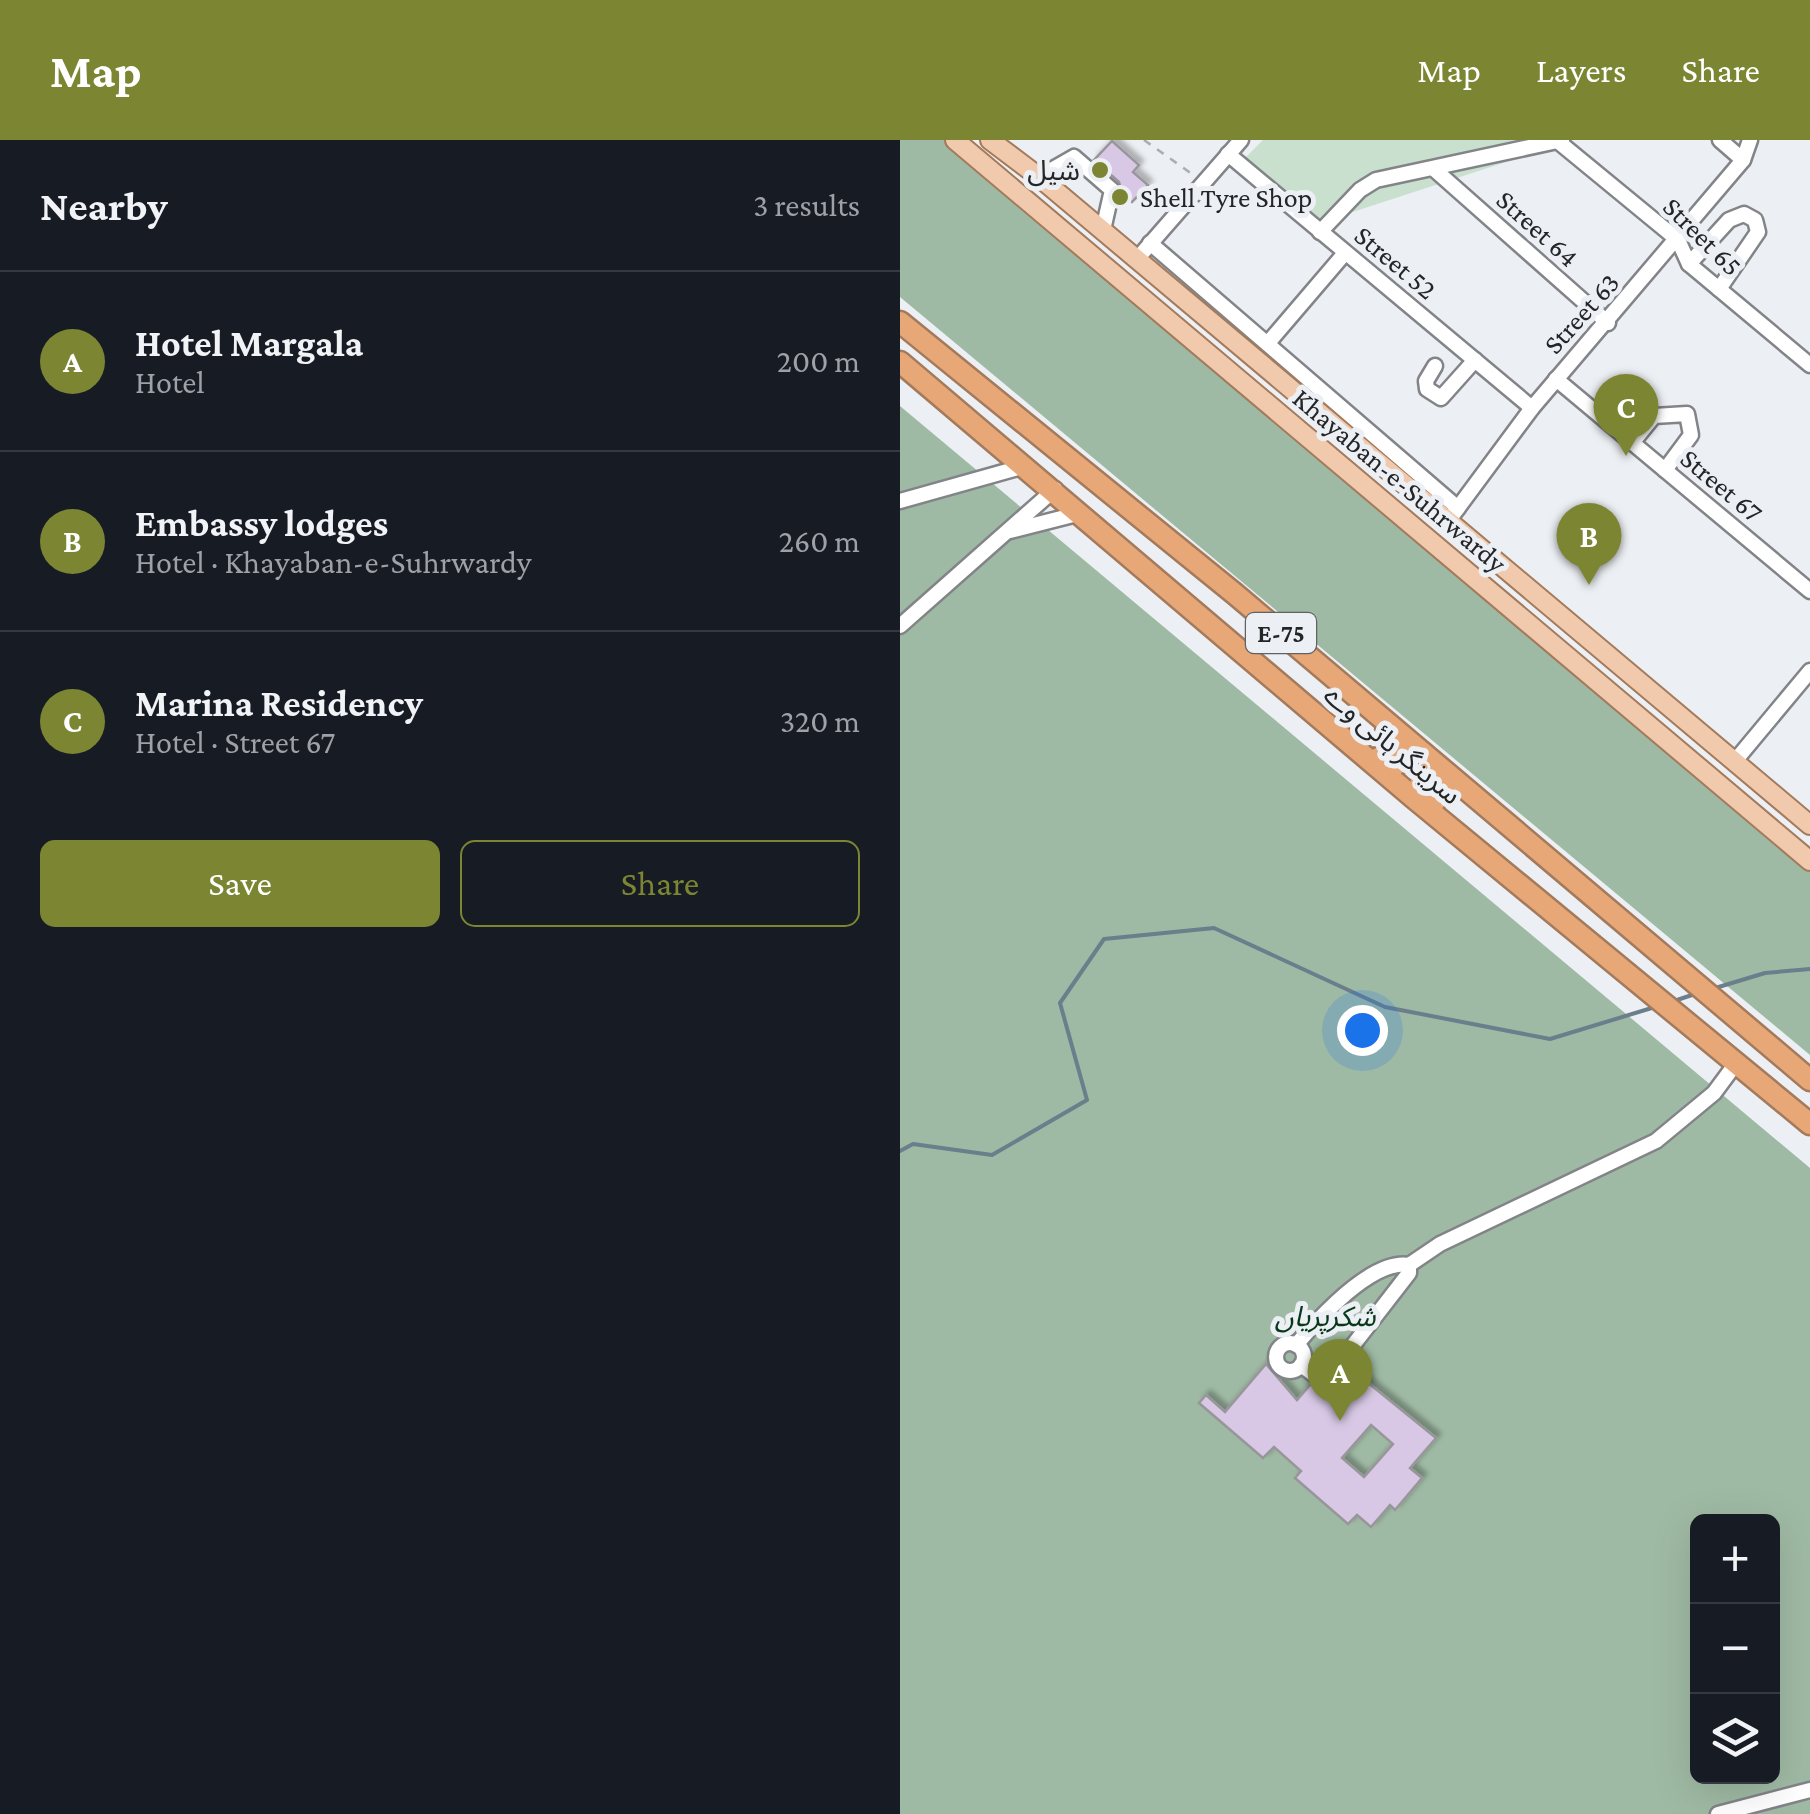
<!DOCTYPE html>
<meta charset="utf-8">
<style>
body{margin:0;font-family:"Crimson Pro","Noto Sans Arabic",serif;background:#20242c;color:#f1f3f6}
.controls{position:absolute;right:30px;bottom:30px;display:grid;overflow:hidden;border-radius:15px;box-shadow:0 10px 40px #0002}
.controls button{width:90px;height:90px;display:grid;place-items:center;padding:0;border:0;border-bottom:2px solid #363941;background:#171b24;color:#f1f3f6;font:50px sans-serif}
.you{position:absolute;left:462px;top:890px;width:35px;height:35px;margin:-25px;border:8px solid #fff;border-radius:50%;background:#1a73e8;box-shadow:0 0 0 15px #1a73e833}
.badge{display:grid;place-items:center;width:65px;height:65px;border-radius:50%;background:#7c8632;color:#fff;font-size:32px;font-weight:700}
.pin{position:absolute;translate:-50% -82px;filter:drop-shadow(0 2px 5px #0008)}
.pin::after{content:'';position:absolute;top:52px;width:35px;height:30px;background:inherit;clip-path:polygon(0 0,100% 0,50% 100%)}
.list{margin:0;padding:0;list-style:none}
h2{display:flex;justify-content:space-between;align-items:center;height:130px;margin:0;padding:0 40px;font-size:42px}
h2 small{font-size:32px;font-weight:400;color:#9ea1a6}
.list li{display:grid;grid-template-columns:65px 1fr auto;gap:30px;align-items:center;box-sizing:border-box;height:180px;padding:0 40px;border-top:2px solid #363941}
.list b{display:block;font-size:38px;white-space:nowrap}
.list p{margin:0;font-size:32px;white-space:nowrap;color:#9ea1a6}
.list em{font-size:32px;font-style:normal;color:#9ea1a6}
.actions{display:flex;gap:20px;padding:30px 40px}
.actions a{flex:1;padding:22px 0;border:2px solid #7c8632;border-radius:15px;text-align:center;font-size:35px;color:#7c8632}
.actions .main{background:#7c8632;color:#fff}
.icon{flex:none;width:55px;height:55px;fill:none;stroke:currentColor;stroke-width:2;stroke-linecap:round;stroke-linejoin:round}
.map{position:relative;flex:none;width:910px;height:1674px;overflow:hidden}
header{display:flex;align-items:center;gap:60px;box-sizing:border-box;height:140px;padding:0 50px;background:#7c8632;color:#fff}
header strong{font-size:48px}
nav{display:flex;gap:55px;margin-inline-start:auto;font-size:35px}
main{display:flex}
aside{flex:1;background:#171b24}
.map>svg:first-child{display:block}
</style>
<header>
<strong>Map</strong>
<nav><a>Map</a><a>Layers</a><a>Share</a></nav>
</header>
<main>
<aside>
<h2>Nearby<small>3 results</small></h2>
<ul class="list">
<li><span class="badge">A</span><div><b>Hotel Margala</b><p>Hotel</p></div><em>200 m</em></li>
<li><span class="badge">B</span><div><b>Embassy lodges</b><p>Hotel · Khayaban-e-Suhrwardy</p></div><em>260 m</em></li>
<li><span class="badge">C</span><div><b>Marina Residency</b><p>Hotel · Street 67</p></div><em>320 m</em></li>
</ul>
<div class="actions"><a class="main">Save</a><a>Share</a></div>
</aside>
<div class="map">
<svg width="910" height="1674" viewBox="0 0 910 1674">
<defs>
<filter id="shadow"><feDropShadow dx="4.5" dy="-4.5" stdDeviation="2.5" flood-color="#0004"/></filter>
</defs>
<rect width="100%" height="100%" fill="#eceff3"/>
<path fill="#cae0ce" d="M363,0H658L652,7L419,83L342,21Z"/>
<g fill="#9fbaa4" fill-rule="evenodd">
<path d="M0,0H45L910,731V915L0,157Z"/>
<path d="M0,266L910,1028V1674H0ZM798,1382H872V1636H798Z"/>
</g>
<g fill="none" stroke-linecap="round" stroke-linejoin="round">
<g stroke="#6a7e8c" stroke-width="4">
<path d="M812,849L865,833L910,829"/>
<path d="M774,861L798,853"/>
<path d="M0,1011L13,1004L92,1015L187,960L160,863L204,799L314,788L485,867L650,899L755,867"/>
</g>
</g>
<g fill="#d8c8e5" stroke="#98969a" stroke-width="2.5" fill-rule="evenodd" filter="url(#shadow)">
<path d="M212,1L239,25L233,32L248,45L232,62L222,53L219,42L194,20Z"/>
<path d="M366,1224L397,1260L410,1245H433L445,1236L450,1240L456,1233L536,1298L510,1328L522,1338L495,1370L490,1365L471,1387L457,1375L448,1384L395,1338L401,1331L374,1307L363,1318L299,1263L306,1255L325,1272ZM471,1285L493,1304L464,1337L442,1318Z"/>
</g>
<g fill="none" stroke-linecap="round" stroke-linejoin="round">
<defs>
<g id="minor">
<path d="M820,0L843,20"/>
<path d="M660,3L778,100L789,124L910,225"/>
<path d="M328,14L632,268"/>
<path d="M535,30L708,183"/>
<path d="M139,37L174,17L212,50L203,90"/>
<path d="M420,92L460,50L476,40L662,0"/>
<path d="M250,103L558,368"/>
<path d="M237,119L341,0"/>
<path d="M789,124L829,80L844,74L855,80L858,92L819,149"/>
<path d="M368,203L445,113"/>
<path d="M535,226L526,241L527,249L541,258L575,220"/>
<path d="M656,239L910,451"/>
<path d="M732,303L754,276L787,274L791,295L765,330"/>
<path d="M0,361L125,326"/>
<path d="M549,380L632,268L843,20L850,0"/>
<path d="M110,391L181,373"/>
<path d="M0,486L155,349"/>
<path d="M835,621L910,531"/>
<circle cx="390" cy="1217" r="14"/>
<path d="M396,1205C418,1179 472,1119 509,1125L540,1104L756,1001L814,953L837,922"/>
<path d="M401,1225L417,1237"/>
<path d="M430,1235L509,1133V1125"/>
<path d="M818,1674L910,1650"/>
</g>
<g id="major">
<path d="M55,0L910,721"/>
<path d="M90,0L139,37L910,685"/>
</g>
<g id="highway">
<path d="M0,182L335,454L910,940"/>
<path d="M0,222L514,658L910,984"/>
<path d="M478,618L493,627L505,618L502,609L485,594"/>
<path d="M534,663L519,648L523,637L536,636L549,647"/>
</g>
</defs>
<use href="#minor" stroke="#828488" stroke-width="19"/>
<use href="#major" stroke="#a37a5b" stroke-width="22"/>
<use href="#highway" stroke="#a37a5b" stroke-width="25"/>
<path stroke="#abadb1" stroke-width="2.5" stroke-dasharray="8 8" stroke-linecap="butt" d="M244,0L292,34"/>
<use href="#minor" stroke="#fff" stroke-width="14"/>
<use href="#major" stroke="#f1caad" stroke-width="18"/>
<use href="#highway" stroke="#e7a777" stroke-width="20"/>
</g>
<g fill="#7c8632" stroke="#eceff3" stroke-width="4">
<circle cx="200" cy="30" r="10"/>
<circle cx="220" cy="57" r="10"/>
</g>
<g text-anchor="middle" stroke-width="10" stroke-linejoin="round" paint-order="stroke">
<rect fill="#eceff3" stroke="#606264" stroke-width="2.5" x="346" y="473" width="70" height="40" rx="8"/>
<g font-size="25" font-weight="bold" fill="#242527">
<text x="381" y="502">E-75</text>
</g>
<g font-size="28" fill="#242527" stroke="#eceff3" text-anchor="end">
<text x="180" y="40">شیل</text>
<text x="240" y="67" text-anchor="start">Shell Tyre Shop</text>
</g>
<g font-size="28" fill="#242527" stroke="#eceff3">
<text transform="translate(638 88) rotate(42)" y="10">Street 64</text>
<text transform="translate(803 96) rotate(45)" y="10">Street 65</text>
<text transform="translate(496 122) rotate(40)" y="10">Street 52</text>
<text transform="translate(681 173) rotate(-48)" y="10">Street 63</text>
<text transform="translate(500 340) rotate(40)" y="10">Khayaban-e-Suhrwardy</text>
<text transform="translate(822 345) rotate(40)" y="10">Street 67</text>
<text transform="translate(493 604) rotate(40)" y="10">سرینگر ہائی وے</text>
</g>
<g font-size="28" font-style="italic" fill="#08381a" stroke="#eceff3">
<text x="425" y="1186">شکرپریاں</text>
</g>
</g>
</svg>
<div class="controls">
<button>+</button>
<button>−</button>
<button><svg class="icon" aria-label="layers" viewBox="0 0 24 24"><path d="M12 4l9 5-9 5-9-5zM3 14l9 5 9-5"/></svg></button>
</div>
<div class="you"></div>
<div class="pin badge" style="left:440px;top:1281px">A</div>
<div class="pin badge" style="left:689px;top:445px">B</div>
<div class="pin badge" style="left:726px;top:316px">C</div>
</div>
</main>
